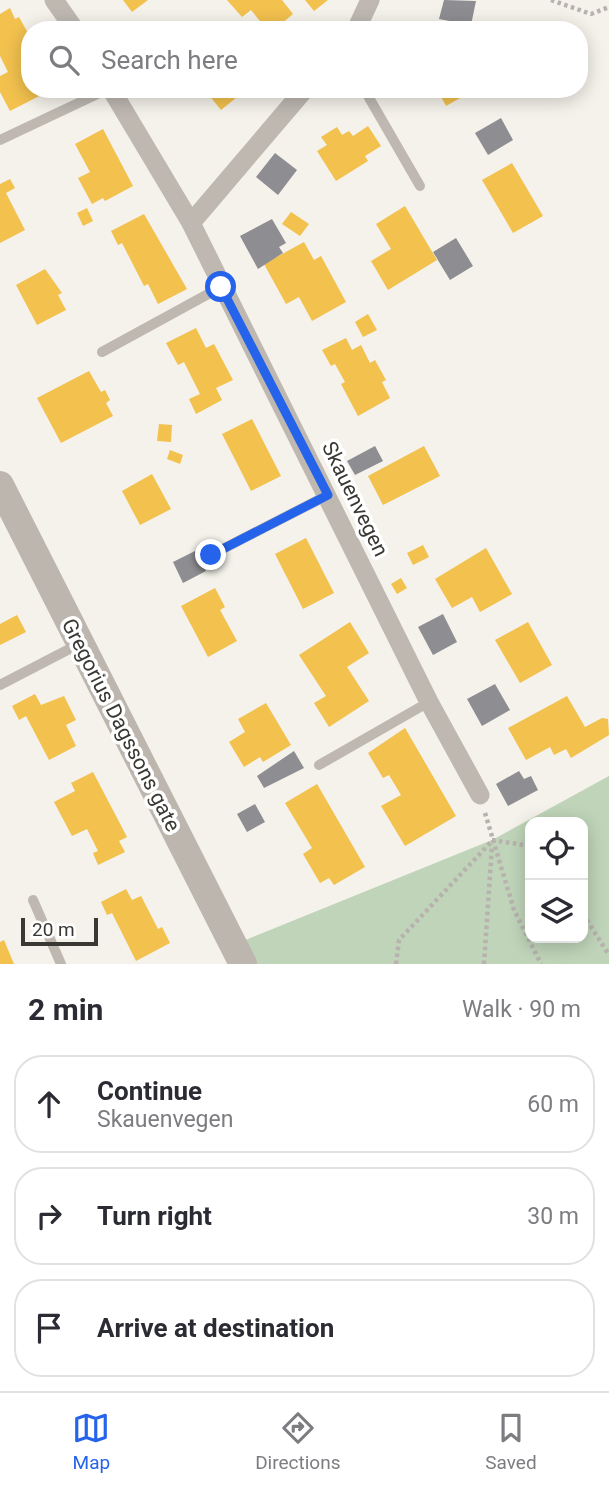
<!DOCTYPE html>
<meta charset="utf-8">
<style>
body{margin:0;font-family:Roboto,sans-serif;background:#f2f2f3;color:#2b2b33}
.controls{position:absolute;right:21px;bottom:21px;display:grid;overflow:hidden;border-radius:14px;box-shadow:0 4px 18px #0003}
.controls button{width:63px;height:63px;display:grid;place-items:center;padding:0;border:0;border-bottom:2px solid #e1e1e2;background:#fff;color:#2b2b33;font:35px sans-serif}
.scale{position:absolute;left:21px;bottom:18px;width:77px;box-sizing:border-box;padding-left:7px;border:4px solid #393833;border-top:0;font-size:19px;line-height:24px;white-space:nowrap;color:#393833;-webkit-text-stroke:5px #fff;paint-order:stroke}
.stop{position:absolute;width:21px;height:21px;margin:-16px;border:5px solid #2563eb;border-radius:50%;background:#fff}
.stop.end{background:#2563eb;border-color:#fff;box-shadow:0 2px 7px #0008}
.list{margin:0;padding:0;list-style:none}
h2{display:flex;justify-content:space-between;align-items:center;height:91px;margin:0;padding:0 28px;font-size:30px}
h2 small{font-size:23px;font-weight:400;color:#7c7c81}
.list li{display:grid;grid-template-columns:46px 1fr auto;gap:21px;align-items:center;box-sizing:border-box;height:98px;margin:0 14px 14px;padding:0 14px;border:2px solid #e1e1e2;border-radius:28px}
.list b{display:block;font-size:26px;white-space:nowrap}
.list p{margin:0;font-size:23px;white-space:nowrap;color:#7c7c81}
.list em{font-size:23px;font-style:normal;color:#7c7c81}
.icon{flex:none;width:38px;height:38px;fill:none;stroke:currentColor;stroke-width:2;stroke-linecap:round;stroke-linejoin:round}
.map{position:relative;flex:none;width:609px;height:964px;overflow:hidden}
.search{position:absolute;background:#fff;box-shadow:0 4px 18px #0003;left:21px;right:21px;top:21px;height:77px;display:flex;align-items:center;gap:18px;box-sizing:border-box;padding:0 24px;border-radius:28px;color:#7c7c81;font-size:26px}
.sheet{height:427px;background:#fff}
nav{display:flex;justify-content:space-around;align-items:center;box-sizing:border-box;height:98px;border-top:2px solid #e1e1e2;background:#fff;font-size:19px;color:#7c7c81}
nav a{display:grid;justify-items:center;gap:4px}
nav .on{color:#2563eb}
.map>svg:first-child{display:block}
</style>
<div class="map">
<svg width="609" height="964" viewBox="0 0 609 964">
<rect width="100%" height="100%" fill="#f4f2ea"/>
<path fill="#bfd4b9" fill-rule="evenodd" d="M609,776V964H256L243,941L492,840ZM530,822H583V938H530Z"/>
<g fill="#f2c14e">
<path d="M123,0H148L132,12Z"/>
<path d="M227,0H282L293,14L274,30H267L251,10L242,17Z"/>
<path d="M305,0H328L314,11Z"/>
<path d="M10,8L15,19L19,17L29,35L25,37L30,46V89H53L10,111L0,92V76L8,72L0,56V14Z"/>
<path d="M204,89H247L221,110Z"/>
<path d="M437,89H476L446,106Z"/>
<path d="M368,126L381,146L365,156L368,161L336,181L317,151L327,145L321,137L337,127L342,135L349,131L353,136Z"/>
<path d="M103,129L133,186L105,201L103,198L92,204L78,178L90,172L75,144Z"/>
<path d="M512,163L543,216L513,233L482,180Z"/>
<path d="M10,179L15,188L6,193L25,230L0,243V184Z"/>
<path d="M405,206L437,260L388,290L371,261L391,249L376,224Z"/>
<path d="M87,208L93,221L83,226L77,213Z"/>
<path d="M291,212L309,224L300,236L282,224Z"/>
<path d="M144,214L187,289L158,304L148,284L144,286L122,243L118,245L111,231Z"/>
<path d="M304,242L314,260L321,256L346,302L312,321L299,297L286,304L264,264Z"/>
<path d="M45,269L62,293L58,295L66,310L37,325L16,285Z"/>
<path d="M368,314L377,330L363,337L355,322Z"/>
<path d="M196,328L206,348L214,344L233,380L216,388L222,400L196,414L189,399L200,394L184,362L178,365L166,343Z"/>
<path d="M346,338L352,350L361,345L370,363L375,360L386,380L382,382L390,398L358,416L341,384L345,382L335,364L331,366L322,350Z"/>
<path d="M89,371L101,392L105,390L110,400L106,403L113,416L61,443L37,398Z"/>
<path d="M252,419L281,476L251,491L222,434Z"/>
<path d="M159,424L172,425L171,442L157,441Z"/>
<path d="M424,446L440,476L383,505L368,476Z"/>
<path d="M170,450L183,455L180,464L167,459Z"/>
<path d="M152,474L171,509L140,525L122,491Z"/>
<path d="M306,538L334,593L303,609L275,554Z"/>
<path d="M423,545L429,557L413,565L407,553Z"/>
<path d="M486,548L512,594L480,612L472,597L452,608L435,579Z"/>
<path d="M401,578L407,588L397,594L391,584Z"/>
<path d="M215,588L225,607L220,610L237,641L208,657L181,606Z"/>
<path d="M17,615L26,632L0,645V624Z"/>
<path d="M350,622L369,653L347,667L369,701L329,727L314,703L326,696L299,655Z"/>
<path d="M528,622L552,665L520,683L495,640Z"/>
<path d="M35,694L41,705L64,696L76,720L66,725L76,746L49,760L26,716L19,720L12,706Z"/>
<path d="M567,696L585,727L602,718L608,719L609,735L571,758L566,749L554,755L550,747L526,760L508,728Z"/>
<path d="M266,703L291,745L263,762L260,757L244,767L229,742L245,732L238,719Z"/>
<path d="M405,728L456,816L405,846L381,806L401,795L389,775L383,778L368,753Z"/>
<path d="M93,772L127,837L119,841L125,852L98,865L93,853L98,851L87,829L72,836L54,802L75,791L71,783Z"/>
<path d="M317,784L365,867L334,885L329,878L320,883L303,854L312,848L285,803Z"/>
<path d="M126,889L132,900L141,896L158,929L162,927L170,943L136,961L112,913L107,915L101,902Z"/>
<path d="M4,940L14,964H0V942Z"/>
</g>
<g fill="#8d8d92">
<path d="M444,0L476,1L471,25L439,19Z"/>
<path d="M501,118L513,140L488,155L475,133Z"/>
<path d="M275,153L297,170L278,195L256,177Z"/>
<path d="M272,219L286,243L279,247L283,253L258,269L240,236Z"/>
<path d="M456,238L473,266L450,280L433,252Z"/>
<path d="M375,446L383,461L355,475L347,461Z"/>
<path d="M195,551L206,571L183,583L173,562Z"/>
<path d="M443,614L457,642L433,655L418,627Z"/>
<path d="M495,684L510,710L482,726L467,699Z"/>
<path d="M294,751L304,768L264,788L257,776Z"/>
<path d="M519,771L524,779L531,776L538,790L508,806L496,784Z"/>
<path d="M255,804L265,822L247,832L237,814Z"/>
</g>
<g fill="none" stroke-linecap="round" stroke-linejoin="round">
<g stroke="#b7b2ad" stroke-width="4.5" stroke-dasharray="3.5 3.5" stroke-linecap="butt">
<path d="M551,0L591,14L609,7"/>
<path d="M485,813L514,910L541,964"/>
<path d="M492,840L530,846"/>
<path d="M583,914L609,955"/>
<path d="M396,964L399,940L492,841"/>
<path d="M484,964L492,845"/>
</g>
<g stroke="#beb8b1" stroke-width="10">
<path d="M364,89L420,186"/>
<path d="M0,140L108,89"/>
<path d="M102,352L221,287"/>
<path d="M211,555L328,495"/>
<path d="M0,685L79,644"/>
<path d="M319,765L429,702"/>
<path d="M33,900L61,964"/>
</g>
<g stroke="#beb8b1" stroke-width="19">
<path d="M54,0L75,30"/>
<path d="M356,30L370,0"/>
<path d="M111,89L191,223L429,702L480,795"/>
<path d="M191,223L305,89"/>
</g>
<path stroke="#bdb6af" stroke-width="28" d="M0,485L243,964"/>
</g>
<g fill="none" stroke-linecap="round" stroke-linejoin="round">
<path stroke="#2563eb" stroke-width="9" d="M211,555L328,495L221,287"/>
</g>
<g text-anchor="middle" stroke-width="7" stroke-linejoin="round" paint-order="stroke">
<g font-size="21" fill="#393833" stroke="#fff">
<text transform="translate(355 499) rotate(64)" y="7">Skauenvegen</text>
<text transform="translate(121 725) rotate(63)" y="7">Gregorius Dagssons gate</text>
</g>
</g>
</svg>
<div class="controls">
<button><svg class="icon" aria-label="locate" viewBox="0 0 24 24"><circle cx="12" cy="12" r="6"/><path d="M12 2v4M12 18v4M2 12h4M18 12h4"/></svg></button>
<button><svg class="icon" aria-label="layers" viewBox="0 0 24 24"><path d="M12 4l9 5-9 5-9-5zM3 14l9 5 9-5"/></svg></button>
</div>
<div class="scale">20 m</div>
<div class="stop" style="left:221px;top:287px"></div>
<div class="stop end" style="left:211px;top:555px"></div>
<div class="search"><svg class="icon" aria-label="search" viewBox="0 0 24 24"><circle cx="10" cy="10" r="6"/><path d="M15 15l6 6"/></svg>Search here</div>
</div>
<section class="sheet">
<h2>2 min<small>Walk · 90 m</small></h2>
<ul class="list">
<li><svg class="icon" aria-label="ahead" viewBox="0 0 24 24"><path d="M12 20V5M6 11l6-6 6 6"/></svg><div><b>Continue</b><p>Skauenvegen</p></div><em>60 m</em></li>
<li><svg class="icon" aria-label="right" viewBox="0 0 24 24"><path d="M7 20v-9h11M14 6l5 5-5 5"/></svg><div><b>Turn right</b></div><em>30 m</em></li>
<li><svg class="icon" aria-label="arrive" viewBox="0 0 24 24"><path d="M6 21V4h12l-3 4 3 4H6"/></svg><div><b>Arrive at destination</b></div></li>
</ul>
</section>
<nav>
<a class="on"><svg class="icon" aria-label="map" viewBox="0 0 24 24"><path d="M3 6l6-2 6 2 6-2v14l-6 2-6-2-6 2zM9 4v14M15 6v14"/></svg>Map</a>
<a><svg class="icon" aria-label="directions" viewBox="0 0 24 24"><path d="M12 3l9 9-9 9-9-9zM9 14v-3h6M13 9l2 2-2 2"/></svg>Directions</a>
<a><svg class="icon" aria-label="saved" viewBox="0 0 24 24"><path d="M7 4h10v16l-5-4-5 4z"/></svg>Saved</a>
</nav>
